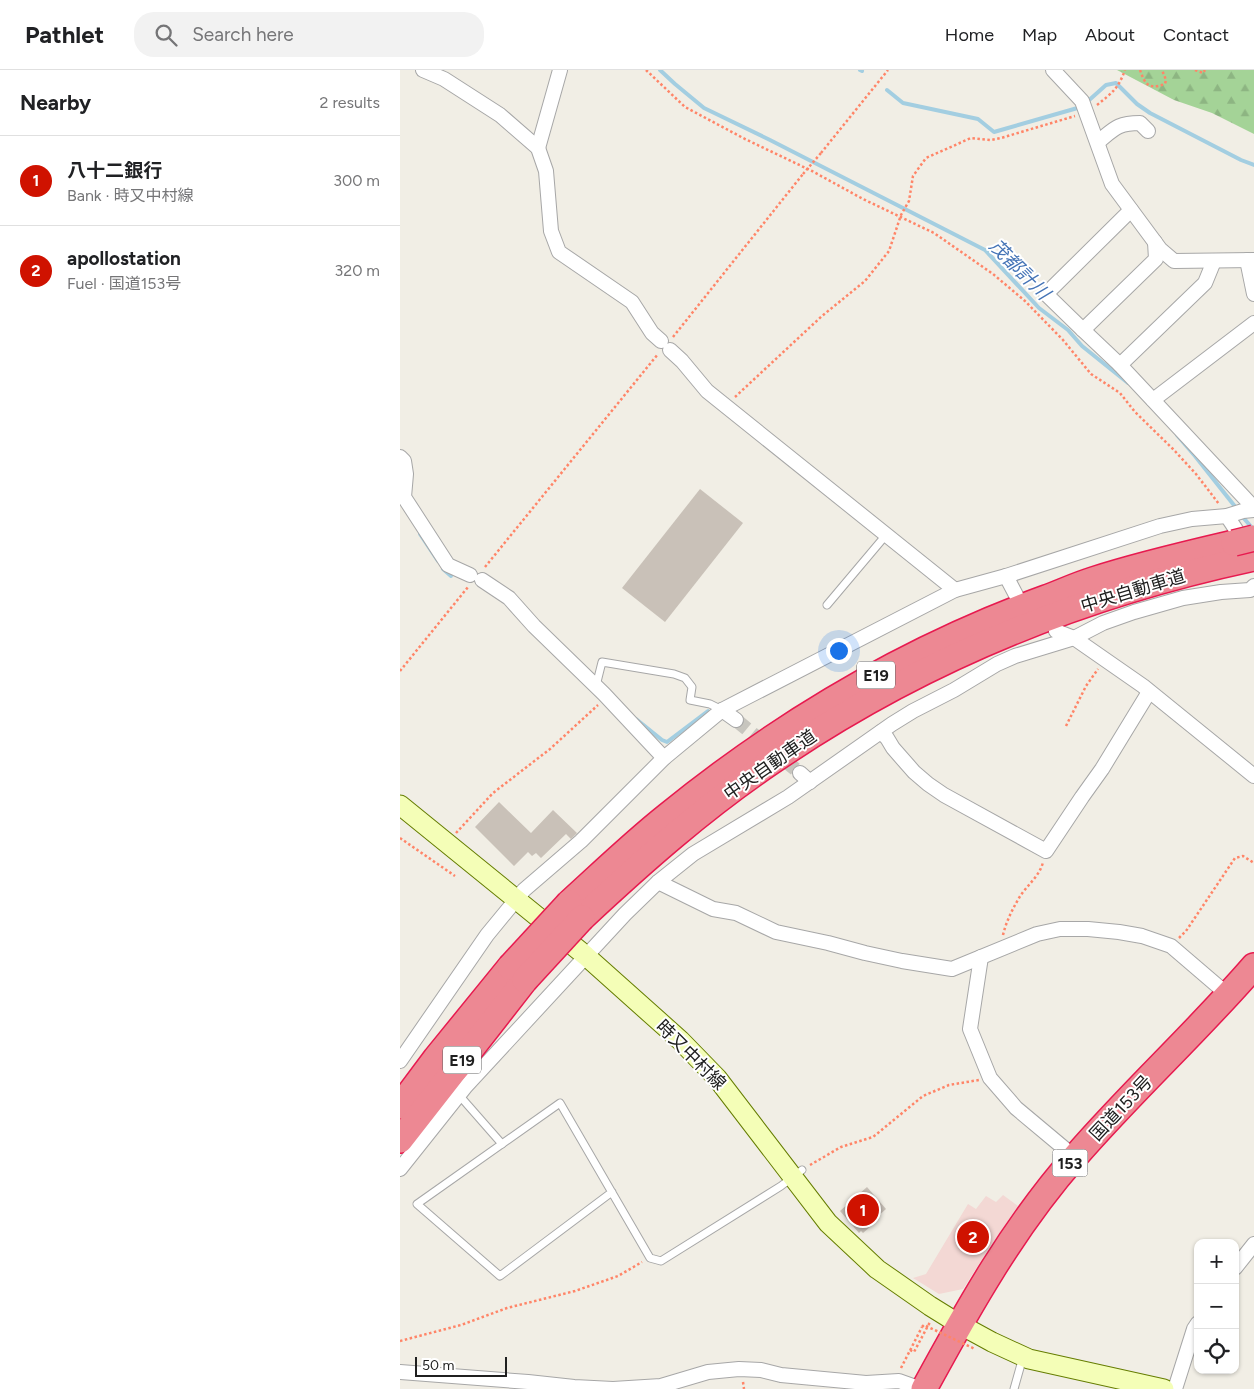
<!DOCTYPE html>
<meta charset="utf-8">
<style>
body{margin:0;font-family:Figtree,"Noto Sans JP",sans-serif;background:#f2f2f2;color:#202124}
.controls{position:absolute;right:15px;bottom:15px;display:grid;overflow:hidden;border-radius:10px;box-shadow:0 1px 4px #0004}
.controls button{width:45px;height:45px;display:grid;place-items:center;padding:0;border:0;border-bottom:1px solid #e0e0e0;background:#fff;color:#202124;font:25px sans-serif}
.scale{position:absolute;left:15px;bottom:12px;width:92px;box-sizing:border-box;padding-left:5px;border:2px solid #202020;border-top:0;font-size:14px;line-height:18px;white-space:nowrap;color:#202020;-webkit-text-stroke:4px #fff;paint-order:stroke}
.you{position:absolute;left:438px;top:580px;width:18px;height:18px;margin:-12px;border:4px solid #fff;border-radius:50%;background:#1a73e8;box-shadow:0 0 0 8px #1a73e833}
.badge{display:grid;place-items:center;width:32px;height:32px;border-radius:50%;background:#cf1200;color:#fff;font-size:16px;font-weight:700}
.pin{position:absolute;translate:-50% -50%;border:2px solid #fff;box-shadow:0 1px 5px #0006}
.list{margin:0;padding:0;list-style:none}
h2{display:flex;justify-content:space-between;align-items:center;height:65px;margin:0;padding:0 20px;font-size:21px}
h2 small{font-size:16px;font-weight:400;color:#757577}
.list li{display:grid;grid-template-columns:32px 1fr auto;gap:15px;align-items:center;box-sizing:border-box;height:90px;padding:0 20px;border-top:1px solid #e0e0e0}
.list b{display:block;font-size:19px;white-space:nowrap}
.list p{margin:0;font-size:16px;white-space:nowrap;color:#757577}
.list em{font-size:16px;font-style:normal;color:#757577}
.icon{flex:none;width:28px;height:28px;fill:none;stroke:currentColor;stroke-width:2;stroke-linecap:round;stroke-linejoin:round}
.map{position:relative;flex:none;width:854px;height:1319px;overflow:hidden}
header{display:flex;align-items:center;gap:30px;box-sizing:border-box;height:70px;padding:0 25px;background:#fff;border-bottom:1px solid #e0e0e0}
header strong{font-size:24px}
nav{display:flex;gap:28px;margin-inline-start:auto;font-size:18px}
.search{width:350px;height:45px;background:#f2f2f2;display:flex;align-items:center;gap:12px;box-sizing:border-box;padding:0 18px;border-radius:20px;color:#757577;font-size:19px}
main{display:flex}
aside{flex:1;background:#fff}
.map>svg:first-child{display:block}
</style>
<header>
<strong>Pathlet</strong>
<div class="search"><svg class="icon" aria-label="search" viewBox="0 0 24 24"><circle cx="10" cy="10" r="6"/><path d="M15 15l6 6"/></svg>Search here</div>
<nav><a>Home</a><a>Map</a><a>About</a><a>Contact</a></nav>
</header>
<main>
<aside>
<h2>Nearby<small>2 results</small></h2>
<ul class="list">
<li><span class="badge">1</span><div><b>八十二銀行</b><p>Bank · 時又中村線</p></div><em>300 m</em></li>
<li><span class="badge">2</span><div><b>apollostation</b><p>Fuel · 国道153号</p></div><em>320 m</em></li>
</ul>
</aside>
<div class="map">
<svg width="854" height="1319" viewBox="0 0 854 1319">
<defs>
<pattern id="forest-firs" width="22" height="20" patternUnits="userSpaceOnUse" patternTransform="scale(1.25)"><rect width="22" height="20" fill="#a4d397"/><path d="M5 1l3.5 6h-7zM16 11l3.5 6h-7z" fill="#8db582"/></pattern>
</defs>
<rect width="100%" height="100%" fill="#f1eee5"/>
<path fill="#f3d8d4" d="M603,1125L618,1136L590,1177L563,1219L539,1224L513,1208L526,1204L568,1134L576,1139L586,1126L596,1132Z"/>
<path fill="url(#forest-firs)" d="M717,0H854V64L812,43L774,30Z"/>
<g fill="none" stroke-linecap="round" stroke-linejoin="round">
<g stroke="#a3cee1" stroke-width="4">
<path d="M260,0L275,14L304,38L370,70L585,180L639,238L668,260L682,276L728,313"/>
<path d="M460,0L462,1"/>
<path d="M487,20L503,33L578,49L594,62L681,37"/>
<path d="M687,32L706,15L716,13L737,34L750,43L841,90L854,95"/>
<path d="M777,365L795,386L837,439"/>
<path d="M841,445L853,459"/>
<path d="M20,464L38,491"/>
<path d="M43,499L51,506"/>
<path d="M236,649L262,670L267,672L308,641"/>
</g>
</g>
<g fill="#c9c1b8">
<path d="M300,419L343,453L265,552L222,518Z"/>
<path d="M99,732L131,763L153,740L177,763L171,769L166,764L141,788L136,783L132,786L128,782L114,796L75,757Z"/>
<path d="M467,1117L486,1139L477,1147L479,1149L463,1163L461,1161L459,1163L440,1141Z"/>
</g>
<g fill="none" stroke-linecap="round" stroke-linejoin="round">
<path stroke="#c7c5be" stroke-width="14" stroke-dasharray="14 7" stroke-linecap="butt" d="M336,650L400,703"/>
<defs>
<g id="lane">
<path d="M427,535L486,465"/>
<path d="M196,616L202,592L274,604L285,608L292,617L290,630L310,634L322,640"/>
<path d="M59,1025L102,1074"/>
<path d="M212,1122L100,1206L17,1134L160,1033L250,1188L261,1191L381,1116L402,1100"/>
<path d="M614,1319L623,1287"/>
</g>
<g id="street">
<path d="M23,0L44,9L100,45L138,78L146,101L151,161L159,182L232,232L252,263L261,271"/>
<path d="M653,0L682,31L712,114L760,179L774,191L854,190"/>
<path d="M698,72C714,59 717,53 740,53L748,61"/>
<path d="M138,78L160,0"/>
<path d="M755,172L756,189L683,260L720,295L854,438"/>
<path d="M847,190L854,224"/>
<path d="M683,260L646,224L731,140"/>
<path d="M270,280L282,291L307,321L555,520"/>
<path d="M720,295L805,213L814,191"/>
<path d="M753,330L854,253"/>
<path d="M0,387L4,391L6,404L4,427L48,495L70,505"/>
<path d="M827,446L846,475"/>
<path d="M606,506L616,525"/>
<path d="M82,510L109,528L134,556L204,624L264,688"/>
<path d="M656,561L674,568L743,616L854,706"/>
<path d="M322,640L336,650"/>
<path d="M481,662L487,668L493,678L514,702L528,714L544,725L646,781L682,727L702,699L749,622"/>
<path d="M400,703L410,712"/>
<path d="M258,812L313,839L336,843L376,862L428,873L465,883L502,891L552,899L637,864L660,859H688L719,862L742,866L771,876L820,918"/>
<path d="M581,887L570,959L590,1008L616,1038L665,1079"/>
<path d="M0,991L87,865L124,820L181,771L264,688L322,640L555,520L606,506L760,456L792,449L827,446L843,441L854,440"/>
<path d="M0,1099L66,1016L225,844L258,812L293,784L388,727L492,654L513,641L554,620L597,594L615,586L674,568L703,553L734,542L783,528L821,522L850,520L854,516"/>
<path d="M835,1198L854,1174"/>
<path d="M0,1302L128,1312L174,1317L213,1319L261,1316L308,1302L339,1299L361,1300L381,1305L466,1313L499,1311L513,1316"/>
<path d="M775,1319L794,1259L798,1253"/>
</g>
<path id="secondary" d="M0,735L186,886L280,970L317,1008L428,1153L477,1199L530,1236L559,1254L592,1272L629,1289L764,1319"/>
<g id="highway">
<path d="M169,833C201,804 233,773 267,746C380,654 509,578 646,528C662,522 677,515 693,510C739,495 787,484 834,473"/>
<path d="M182,848C242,792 303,738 371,692C518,591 680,525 854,488"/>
<path d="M0,1036L36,988L110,897"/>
<path d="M0,1070L125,910"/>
<path d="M524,1319C568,1238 614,1156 675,1087C732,1021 797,962 854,896"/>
</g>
</defs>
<use href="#lane" stroke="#a7a7a7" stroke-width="9"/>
<use href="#street" stroke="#a7a7a7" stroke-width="16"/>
<use href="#secondary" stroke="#657d00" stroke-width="21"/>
<use href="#highway" stroke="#e71a4f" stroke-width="28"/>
<g stroke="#ff8568" stroke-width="2.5" stroke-dasharray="2.5 2.5" stroke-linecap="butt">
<path d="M246,0L285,37L345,69L412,101L463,129L534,163L593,204L625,231L663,270L691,304L720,323L735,342L773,379L796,404L819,434"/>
<path d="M740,0C745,14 748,20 765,14L766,10L762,0"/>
<path d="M795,0L803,3L805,0"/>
<path d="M697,35C712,23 718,19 725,0"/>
<path d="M421,83L488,0"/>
<path d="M273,267L403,104"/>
<path d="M335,327L422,246L465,211L489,181L501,145L509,131L513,106L526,88L571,68L591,70L601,68L675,46"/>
<path d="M85,497L258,284"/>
<path d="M0,601L68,517"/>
<path d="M666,656L686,616L698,599"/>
<path d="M56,763L93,723L150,679L198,635"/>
<path d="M0,768L55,806"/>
<path d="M603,865C606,852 612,840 619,828C626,816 640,806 643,792"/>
<path d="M779,868L786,861L835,788L843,786L854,793"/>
<path d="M410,1095L441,1077L473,1067L523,1026L549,1015L579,1010"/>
<path d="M0,1271L61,1255L107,1238L175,1221L218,1206L242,1192"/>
<path d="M510,1280L514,1282L530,1252"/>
<path d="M501,1298L522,1257"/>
<path d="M343,1312L344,1319"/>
</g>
<use href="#lane" stroke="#fff" stroke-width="7"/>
<use href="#street" stroke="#fff" stroke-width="14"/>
<use href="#secondary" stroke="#f4feb7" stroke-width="19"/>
<use href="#highway" stroke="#ed8893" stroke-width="25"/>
<defs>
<g id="highway-bridge">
<path d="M834,473L854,468"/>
<path d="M110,897L169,833"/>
<path d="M125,910L182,848"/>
</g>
</defs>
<use href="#highway-bridge" stroke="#e71a4f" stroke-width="28" stroke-linecap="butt"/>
<g stroke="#ff8568" stroke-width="2.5" stroke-dasharray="2.5 2.5" stroke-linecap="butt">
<path d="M403,104L421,83"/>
<path d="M522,1257L524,1255L575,1279"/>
</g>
<use href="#highway-bridge" stroke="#ed8893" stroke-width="25"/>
</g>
<g text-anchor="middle" stroke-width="4" stroke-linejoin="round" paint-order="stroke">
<g fill="#fff" stroke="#636363" stroke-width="1">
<rect x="457" y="591.5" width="38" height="27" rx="4"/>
<rect x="43" y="976.5" width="38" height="27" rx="4"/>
<rect x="652.5" y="1079.5" width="35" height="27" rx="4"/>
</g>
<g font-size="16" font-weight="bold" fill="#202020">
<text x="476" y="611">E19</text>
<text x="62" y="996">E19</text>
<text x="670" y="1099">153</text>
</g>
<g font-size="18" fill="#202020" stroke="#fff">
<text transform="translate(733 521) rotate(-17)" y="6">中央自動車道</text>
<text transform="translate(370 695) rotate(-35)" y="6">中央自動車道</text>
<text transform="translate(291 985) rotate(45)" y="6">時又中村線</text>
<text transform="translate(721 1038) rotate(-47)" y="6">国道153号</text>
</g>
<g font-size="19" font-style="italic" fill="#4574b6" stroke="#fff">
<text transform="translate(620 199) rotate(45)" y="7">茂都計川</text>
</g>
</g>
</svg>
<div class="controls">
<button>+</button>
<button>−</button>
<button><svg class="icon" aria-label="locate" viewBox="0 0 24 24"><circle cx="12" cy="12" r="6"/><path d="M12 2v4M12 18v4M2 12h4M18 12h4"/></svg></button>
</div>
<div class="scale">50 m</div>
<div class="you"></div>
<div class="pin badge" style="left:463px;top:1140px">1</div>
<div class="pin badge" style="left:573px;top:1167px">2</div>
</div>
</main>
